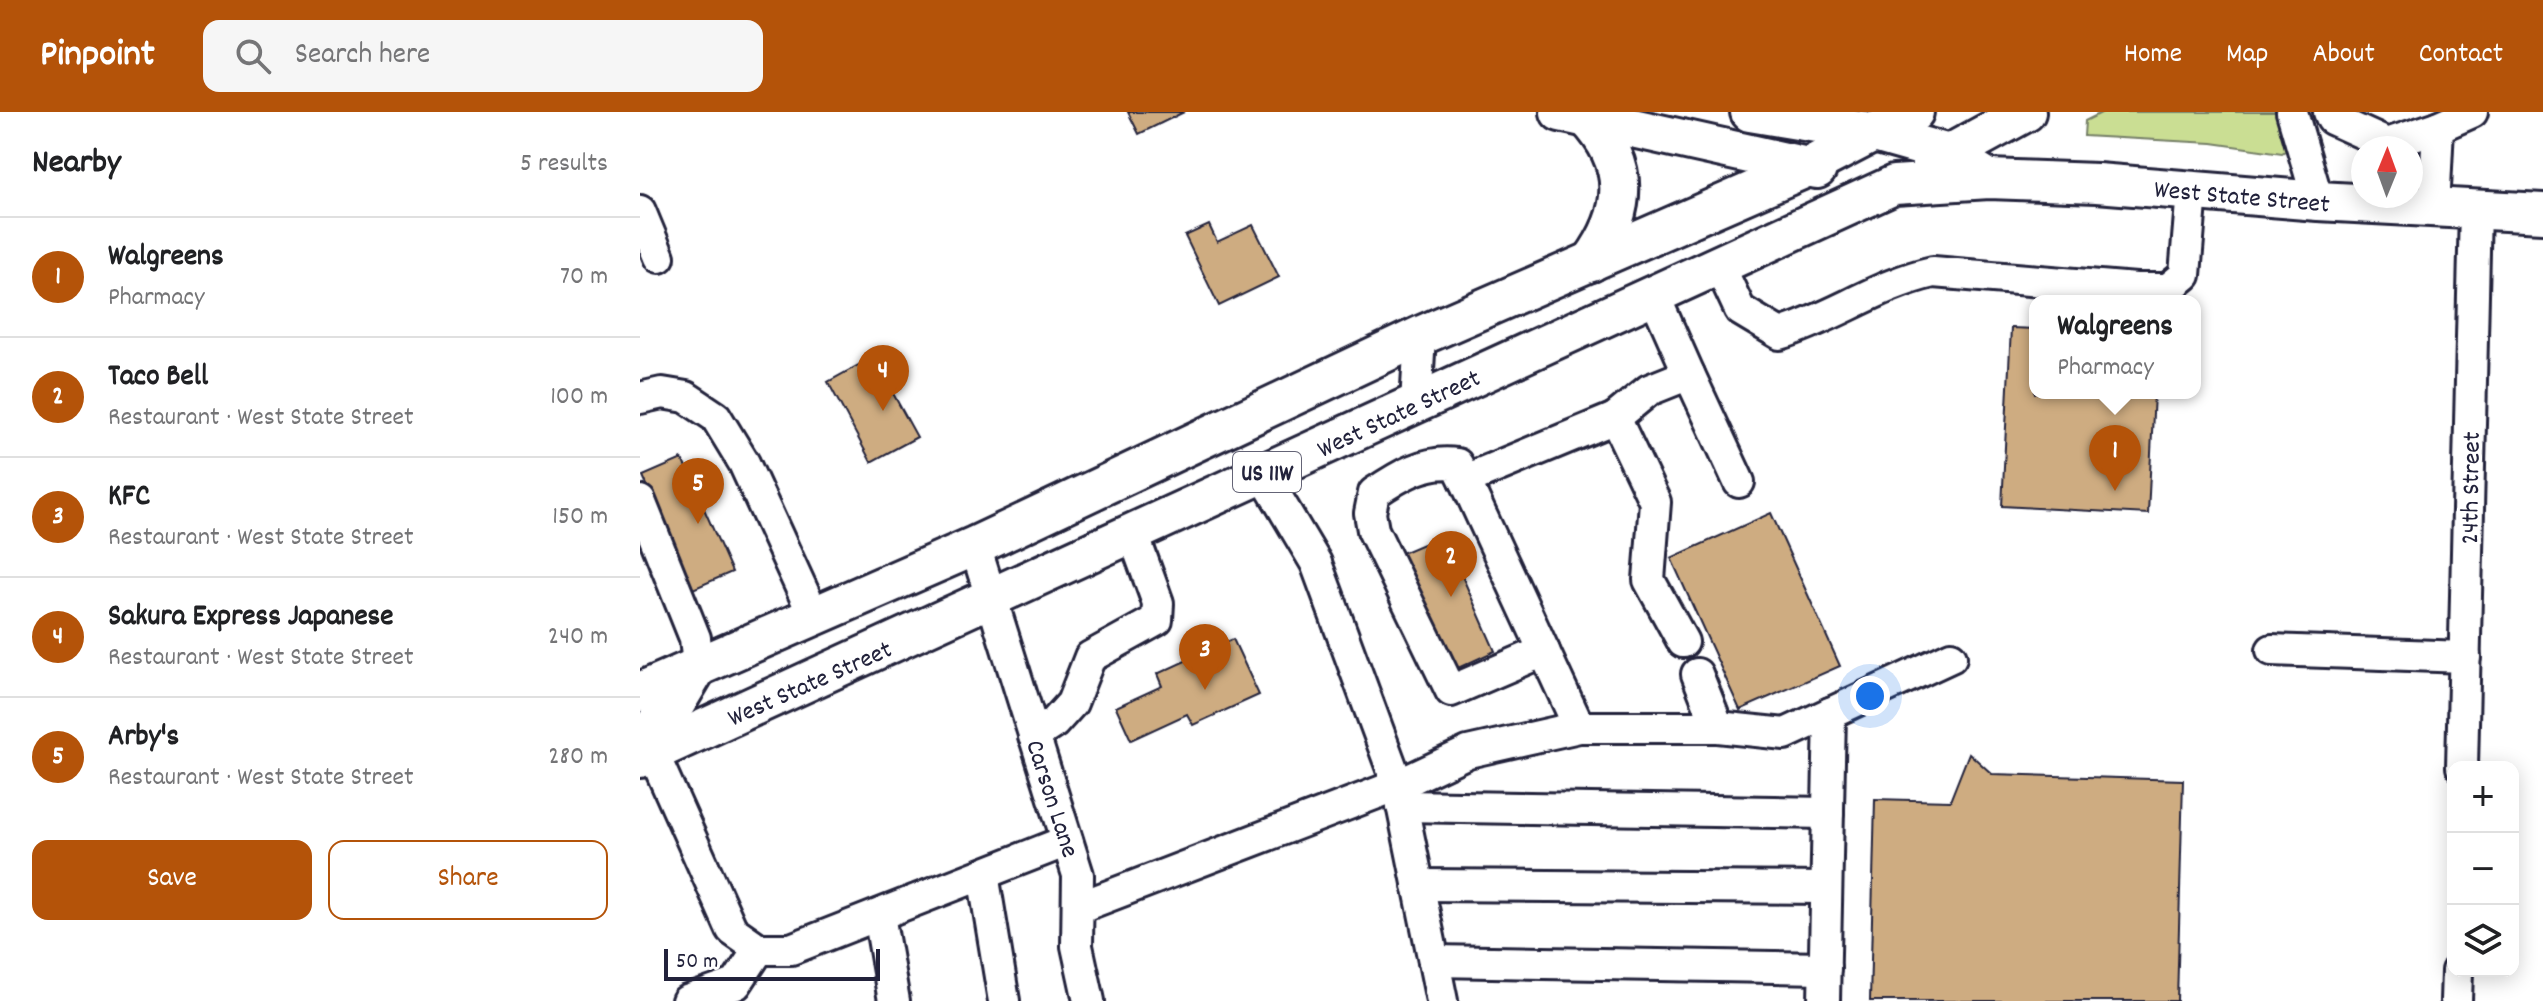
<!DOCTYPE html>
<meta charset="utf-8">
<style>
body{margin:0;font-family:Dekko,sans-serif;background:#f6f6f6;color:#202124}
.controls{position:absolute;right:24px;bottom:24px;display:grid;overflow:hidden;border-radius:16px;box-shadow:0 4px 20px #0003}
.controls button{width:72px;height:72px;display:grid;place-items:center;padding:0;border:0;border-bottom:2px solid #e0e0e0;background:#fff;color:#202124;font:40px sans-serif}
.compass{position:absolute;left:1711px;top:24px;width:72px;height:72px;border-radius:50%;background:#fff;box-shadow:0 4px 20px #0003;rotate:1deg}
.scale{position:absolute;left:24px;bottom:20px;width:216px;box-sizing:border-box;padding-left:8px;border:4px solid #22223b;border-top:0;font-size:22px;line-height:28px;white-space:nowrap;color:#22223b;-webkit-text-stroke:6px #fff;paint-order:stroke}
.you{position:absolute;left:1230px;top:584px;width:28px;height:28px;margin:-20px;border:6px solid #fff;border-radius:50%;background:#1a73e8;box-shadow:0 0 0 12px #1a73e833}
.badge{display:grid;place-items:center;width:52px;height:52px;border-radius:50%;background:#b45309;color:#fff;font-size:26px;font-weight:700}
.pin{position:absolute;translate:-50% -66px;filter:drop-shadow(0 2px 4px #0008)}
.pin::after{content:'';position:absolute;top:42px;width:28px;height:24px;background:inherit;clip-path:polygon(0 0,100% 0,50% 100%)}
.popup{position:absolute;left:1389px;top:183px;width:172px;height:104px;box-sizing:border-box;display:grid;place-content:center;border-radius:16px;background:#fff;filter:drop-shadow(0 2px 6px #0005);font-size:26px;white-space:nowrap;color:#757577}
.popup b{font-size:30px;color:#202124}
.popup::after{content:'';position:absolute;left:50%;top:100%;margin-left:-16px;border:16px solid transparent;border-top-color:#fff}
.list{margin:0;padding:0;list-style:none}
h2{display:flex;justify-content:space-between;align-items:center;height:104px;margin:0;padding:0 32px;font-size:34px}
h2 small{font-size:26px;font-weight:400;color:#757577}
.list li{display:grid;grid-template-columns:52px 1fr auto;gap:24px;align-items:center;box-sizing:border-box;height:120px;padding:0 32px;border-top:2px solid #e0e0e0}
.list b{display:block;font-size:30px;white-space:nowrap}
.list p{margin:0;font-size:26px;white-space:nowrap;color:#757577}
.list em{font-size:26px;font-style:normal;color:#757577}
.actions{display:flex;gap:16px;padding:24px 32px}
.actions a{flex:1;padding:18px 0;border:2px solid #b45309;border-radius:16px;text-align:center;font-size:28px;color:#b45309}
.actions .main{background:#b45309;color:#fff}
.icon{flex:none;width:44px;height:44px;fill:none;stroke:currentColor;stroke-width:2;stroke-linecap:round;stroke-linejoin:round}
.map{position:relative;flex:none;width:1903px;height:889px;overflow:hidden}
header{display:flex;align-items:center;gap:48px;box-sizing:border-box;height:112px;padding:0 40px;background:#b45309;color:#fff}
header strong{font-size:38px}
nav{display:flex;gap:44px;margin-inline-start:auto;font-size:28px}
.search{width:560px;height:72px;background:#f6f6f6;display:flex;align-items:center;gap:20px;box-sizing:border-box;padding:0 28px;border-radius:16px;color:#757577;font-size:30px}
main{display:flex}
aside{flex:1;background:#fff}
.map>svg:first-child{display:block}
</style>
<header>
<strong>Pinpoint</strong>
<div class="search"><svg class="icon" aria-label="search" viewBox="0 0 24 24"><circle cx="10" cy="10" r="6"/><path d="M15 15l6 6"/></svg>Search here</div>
<nav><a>Home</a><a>Map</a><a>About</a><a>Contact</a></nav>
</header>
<main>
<aside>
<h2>Nearby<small>5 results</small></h2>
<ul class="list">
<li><span class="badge">1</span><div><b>Walgreens</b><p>Pharmacy</p></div><em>70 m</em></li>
<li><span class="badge">2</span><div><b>Taco Bell</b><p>Restaurant · West State Street</p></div><em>100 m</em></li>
<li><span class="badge">3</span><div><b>KFC</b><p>Restaurant · West State Street</p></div><em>150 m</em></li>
<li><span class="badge">4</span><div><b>Sakura Express Japanese</b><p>Restaurant · West State Street</p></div><em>240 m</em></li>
<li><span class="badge">5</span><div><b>Arby's</b><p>Restaurant · West State Street</p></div><em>280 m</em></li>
</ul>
<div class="actions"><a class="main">Save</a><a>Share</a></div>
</aside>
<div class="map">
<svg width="1903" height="889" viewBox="0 0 1903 889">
<rect width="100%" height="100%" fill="#fff"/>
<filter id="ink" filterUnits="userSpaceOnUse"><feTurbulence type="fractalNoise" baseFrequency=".0125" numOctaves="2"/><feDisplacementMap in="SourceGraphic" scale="16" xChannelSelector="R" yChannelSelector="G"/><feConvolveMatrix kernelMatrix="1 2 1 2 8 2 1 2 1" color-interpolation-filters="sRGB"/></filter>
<g filter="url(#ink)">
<path fill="#cade93" stroke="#768067" stroke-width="2" d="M1463,0H1642L1648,37L1642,41L1572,31L1444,24L1445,9Z"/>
<g fill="#ceac81" stroke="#22223b" stroke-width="2">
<path d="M488,0H544L499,22Z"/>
<path d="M569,113L577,130L613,113L639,165L579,194L545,124Z"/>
<path d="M1371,216L1395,217V281H1514L1508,402L1362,394Z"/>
<path d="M233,245L277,325L231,350L188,270Z"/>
<path d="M42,347L92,460L53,477L3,364Z"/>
<path d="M1131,401L1200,554L1100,598L1031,446Z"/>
<path d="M804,423L855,539L818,556H806L757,443Z"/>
<path d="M593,527L619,583L553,613L547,602L491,628L476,595L522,574L517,562Z"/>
<path d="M1329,641L1352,662L1543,668L1537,889H1230L1235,687L1310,689Z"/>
</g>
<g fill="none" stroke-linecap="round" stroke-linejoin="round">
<defs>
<g id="minor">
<path d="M1652,0L1678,89"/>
<path d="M1689,0L1692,7L1747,32L1798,15"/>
<path d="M1794,96L1798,15L1832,0"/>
<path d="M0,99L19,145"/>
<path d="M1079,153L1100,198L1140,222C1193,206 1239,172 1293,160L1496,177H1528L1545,163L1552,79"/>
<path d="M1014,183L1049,262"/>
<path d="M0,286L22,281L46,285L76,305L104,351L174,504"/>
<path d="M776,292L780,224"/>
<path d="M975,306L1009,278L1049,262L1099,370"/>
<path d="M623,362L676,451L758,673L802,889"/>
<path d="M825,368L817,352C786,347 759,364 734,381L730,401L733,418L811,579L904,539"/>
<path d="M0,389L55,526L58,554"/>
<path d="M335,434L438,763L437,834L449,889"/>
<path d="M1632,538L1825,545"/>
<path d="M939,615L825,368L975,306L1015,390L1009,468L1043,530"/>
<path d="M1078,615L1145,622L1311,545"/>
<path d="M394,624L414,611L432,591L450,545L517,508L518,491L493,422"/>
<path d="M13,641L92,818L119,837H151L427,729"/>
<path d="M1822,655L1835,97"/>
<path d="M762,694L1188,701"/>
<path d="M343,762L364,889"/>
<path d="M778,773L1186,776"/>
<path d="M440,795L758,673L828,640L939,615H1078L1057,562"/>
<path d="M239,803L254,889"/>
<path d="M794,849L1185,856"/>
<path d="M47,889L96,872L119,837"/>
<path d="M1184,889L1190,601"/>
<path d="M1816,889L1817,859"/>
</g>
<g id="major">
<path d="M920,0L1177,57"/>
<path d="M1110,0L1231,20L1309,42L1349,67"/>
<path d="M947,6C991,53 988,99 951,150"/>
<path d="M1291,52L1386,0"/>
<path d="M0,580L335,434L780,224L1168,55L1274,0"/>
<path d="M13,641L14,615L24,600L36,591L58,554"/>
<path d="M0,646L1254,73L1349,67L1457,71L1678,89L1903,101"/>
</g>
</defs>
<use href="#minor" stroke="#22223b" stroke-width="36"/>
<use href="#major" stroke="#22223b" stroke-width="44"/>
<use href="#minor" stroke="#fff" stroke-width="30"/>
<use href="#major" stroke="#fff" stroke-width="38"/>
</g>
</g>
<g text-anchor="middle" stroke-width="6" stroke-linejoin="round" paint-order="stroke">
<rect fill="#fff" stroke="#646476" stroke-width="2" x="593" y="340" width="68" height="40" rx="6"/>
<g font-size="24" font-weight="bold" fill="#22223b">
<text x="627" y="368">US 11W</text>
</g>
<g font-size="26" fill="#22223b" stroke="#fff">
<text transform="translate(1602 83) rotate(5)" y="9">West State Street</text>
<text transform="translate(758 300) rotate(-25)" y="9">West State Street</text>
<text transform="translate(1829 376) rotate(-89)" y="9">24th Street</text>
<text transform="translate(169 570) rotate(-24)" y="9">West State Street</text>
<text transform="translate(414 686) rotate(72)" y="9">Carson Lane</text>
</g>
</g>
</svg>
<div class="controls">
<button>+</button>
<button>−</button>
<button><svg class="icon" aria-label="layers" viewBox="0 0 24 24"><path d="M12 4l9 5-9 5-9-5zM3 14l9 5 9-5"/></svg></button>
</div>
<svg class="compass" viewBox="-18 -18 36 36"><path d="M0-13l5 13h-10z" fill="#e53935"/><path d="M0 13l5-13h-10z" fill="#757577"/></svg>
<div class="scale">50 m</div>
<div class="you"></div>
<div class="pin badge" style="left:1475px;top:379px">1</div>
<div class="popup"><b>Walgreens</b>Pharmacy</div>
<div class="pin badge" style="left:811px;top:485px">2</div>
<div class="pin badge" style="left:565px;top:578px">3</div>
<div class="pin badge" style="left:243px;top:299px">4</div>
<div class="pin badge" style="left:58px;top:412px">5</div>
</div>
</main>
